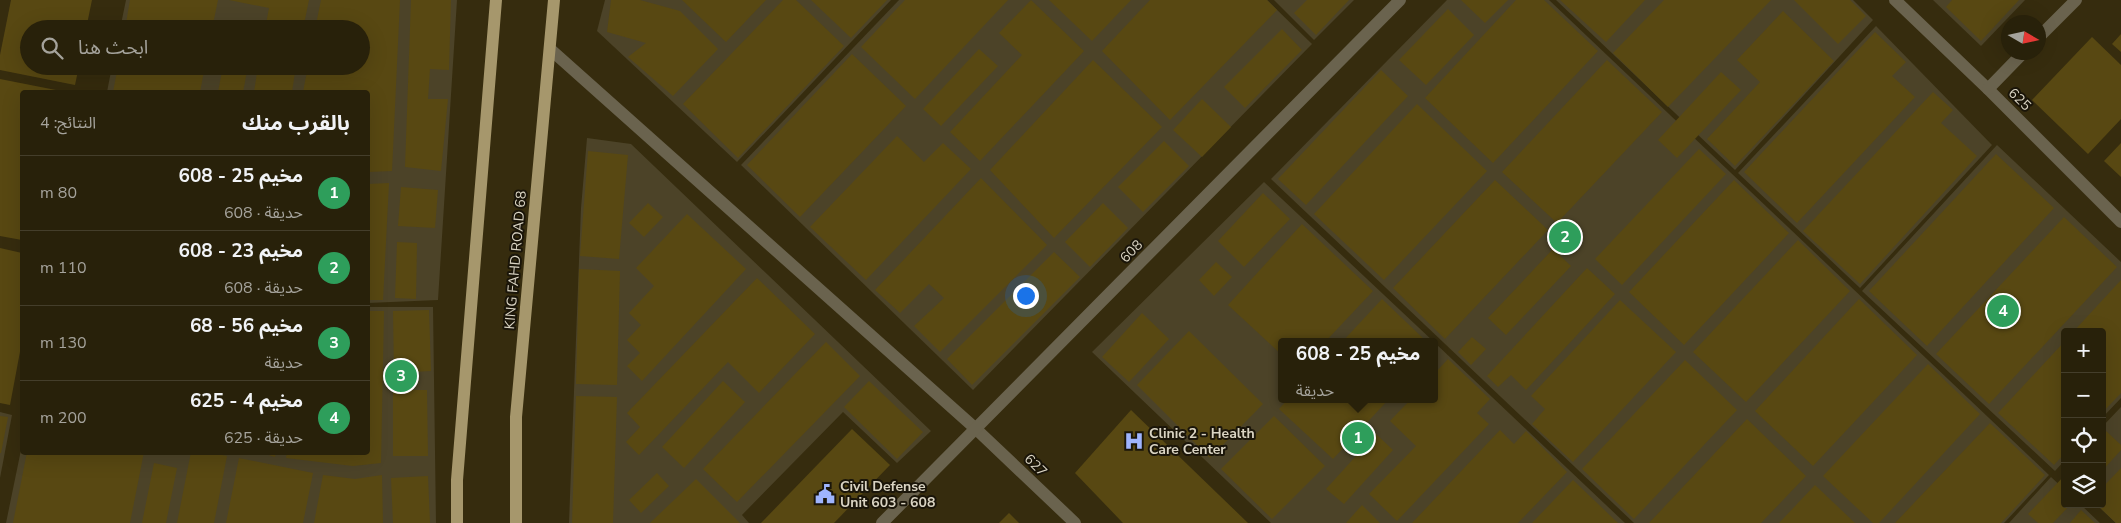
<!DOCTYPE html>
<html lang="ar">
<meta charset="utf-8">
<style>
body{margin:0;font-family:"Nunito Sans","Noto Sans Arabic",sans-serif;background:#342e18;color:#f1f3f6;direction:rtl}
.controls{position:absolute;right:15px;bottom:15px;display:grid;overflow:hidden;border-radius:5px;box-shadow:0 5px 20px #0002}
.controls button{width:45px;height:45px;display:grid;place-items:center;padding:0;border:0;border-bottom:1px solid #443e2b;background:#28210a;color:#f1f3f6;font:25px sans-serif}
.compass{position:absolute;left:2001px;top:15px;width:45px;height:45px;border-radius:50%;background:#28210a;box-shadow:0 5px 20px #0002;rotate:99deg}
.you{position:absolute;left:1025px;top:295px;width:18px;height:18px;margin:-12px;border:4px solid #fff;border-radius:50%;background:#1a73e8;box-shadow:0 0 0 8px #1a73e833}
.badge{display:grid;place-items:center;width:32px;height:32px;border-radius:50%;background:#9eb4fd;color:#fff;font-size:16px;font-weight:700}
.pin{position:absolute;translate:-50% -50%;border:2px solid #fff;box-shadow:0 1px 5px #0006}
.popup{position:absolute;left:1278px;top:338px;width:160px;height:65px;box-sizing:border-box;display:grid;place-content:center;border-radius:5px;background:#28210a;filter:drop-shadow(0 1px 4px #0005);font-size:16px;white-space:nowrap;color:#a5a39c}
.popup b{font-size:19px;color:#f1f3f6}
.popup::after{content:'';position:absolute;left:50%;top:100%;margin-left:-10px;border:10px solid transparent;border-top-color:#28210a}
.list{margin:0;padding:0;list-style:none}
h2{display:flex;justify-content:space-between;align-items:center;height:65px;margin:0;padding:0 20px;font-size:21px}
h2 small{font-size:16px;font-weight:400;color:#a5a39c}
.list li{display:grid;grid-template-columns:32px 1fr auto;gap:15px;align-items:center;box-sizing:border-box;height:75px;padding:0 20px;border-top:1px solid #443e2b}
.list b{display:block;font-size:19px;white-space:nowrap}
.list p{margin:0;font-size:16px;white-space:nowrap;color:#a5a39c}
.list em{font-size:16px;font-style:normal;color:#a5a39c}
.icon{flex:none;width:28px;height:28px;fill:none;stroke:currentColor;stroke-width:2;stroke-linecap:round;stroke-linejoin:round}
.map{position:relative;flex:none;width:2121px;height:523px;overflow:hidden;direction:ltr}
.search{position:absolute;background:#28210a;box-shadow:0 5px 20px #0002;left:20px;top:20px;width:350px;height:55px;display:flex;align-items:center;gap:12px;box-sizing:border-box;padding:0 18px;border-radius:28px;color:#a5a39c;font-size:19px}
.panel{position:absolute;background:#28210a;box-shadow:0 5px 20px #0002;left:20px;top:90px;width:350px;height:365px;border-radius:5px;direction:rtl}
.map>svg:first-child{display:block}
</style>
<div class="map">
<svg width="2121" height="523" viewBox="0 0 2121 523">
<rect width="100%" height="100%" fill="#362c0e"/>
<g fill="#4c4328">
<path d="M126,0H457L438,300L368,303V92H107L112,66H361V29H120Z"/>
<path d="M605,0H891L737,162L597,31Z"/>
<path d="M899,0H1267L1312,44L973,390L741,165Z"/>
<path d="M1274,0H1354L1314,40Z"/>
<path d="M1447,0H1549L2049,475L2004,523H1634L1271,179Z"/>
<path d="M1556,0H1853L1873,20L1735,170Z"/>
<path d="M1933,0H2025L1981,46Z"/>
<path d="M1876,26L1992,145L1860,288L1738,173Z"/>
<path d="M587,138L631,144L931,431L897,463L843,412L742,515L749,523H569L581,208Z"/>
<path d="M1997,145L2121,262V398L2102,418V332H2065V460L2055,471L1862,291Z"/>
<path d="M1264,182L1434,342H1282V399H1434V342L1625,523H1271L1092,352Z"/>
<path d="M368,307H433L436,523H6L22,445V452H368Z"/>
<path d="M2121,407V523H2116L2096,504H2102V427Z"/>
<path d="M0,412L12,415L0,478Z"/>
<path d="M2051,477L2065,490V504H2080L2100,523H2009Z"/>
</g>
<g fill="#584812">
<path d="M11,0H92L86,29H29V66H79L75,85L0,70V55Z"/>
<path d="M130,0H218L212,29H125Z"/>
<path d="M229,0H309L303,29H265L269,8Z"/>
<path d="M321,0H400L392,171L368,172V92H303L308,66H361V29H315Z"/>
<path d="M411,0H451L449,70L430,69L428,99H448L441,171L405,167Z"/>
<path d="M611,0H640L680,11L718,49L673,96L628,57L646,43L607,32Z"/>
<path d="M682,0H766L726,42Z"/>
<path d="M783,0H796L844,46L738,158L683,104Z"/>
<path d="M811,0H887L851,38Z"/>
<path d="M905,0H1008L915,99L861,47Z"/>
<path d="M1031,0L1084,51L980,161L950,132L1022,55L999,33Z"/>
<path d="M1049,0H1131L1092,41Z"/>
<path d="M1150,0H1267L1277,10L1170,120L1102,51Z"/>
<path d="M1307,0H1349L1316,35L1294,13Z"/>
<path d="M1461,0H1508L1485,23Z"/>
<path d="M1516,0H1544L1598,51L1493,163L1425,98Z"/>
<path d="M1560,0H1645L1606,42Z"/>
<path d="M1664,0H1771L1668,107L1613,53Z"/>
<path d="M1794,0H1850L1866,16L1838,44Z"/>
<path d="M1952,0H2019L1981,41L1946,7Z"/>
<path d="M1448,9L1474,35L1426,85L1399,60Z"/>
<path d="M1783,11L1834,61L1735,166L1707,139L1760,82L1737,60Z"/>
<path d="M1282,29L1302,50L1245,108L1224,87Z"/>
<path d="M1875,32L1906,62L1892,76L1915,97L1797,223L1744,172Z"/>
<path d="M2121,34V52L2112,44Z"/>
<path d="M2092,37L2121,65V119L2088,154L2032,100Z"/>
<path d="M979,49L998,66L941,126L923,109Z"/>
<path d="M852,54L906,106L800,217L747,165Z"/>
<path d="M1093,60L1162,127L1054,238L990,170Z"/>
<path d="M1607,60L1662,112L1557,223L1502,172Z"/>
<path d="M118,66H205L200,92H113Z"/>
<path d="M223,66H248L243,92H218Z"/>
<path d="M258,66H296L292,92H254Z"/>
<path d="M1381,70L1408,96L1306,205L1278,179Z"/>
<path d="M1721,72L1741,90L1677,158L1658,140Z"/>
<path d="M0,79L66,92H22V240L0,236Z"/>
<path d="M1933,92L1953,110L1941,123L1977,156L1860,284L1803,231Z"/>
<path d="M1202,99L1231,127L1202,157L1173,130Z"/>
<path d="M1417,104L1487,171L1384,280L1314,214Z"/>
<path d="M897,136L924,162L943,143L971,169L866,280L810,227Z"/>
<path d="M1164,141L1189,166L1143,212L1118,187Z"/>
<path d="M2121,143V177L2104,161Z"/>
<path d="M1699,149L1726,174L1622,285L1595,259Z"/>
<path d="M588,151L628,155L619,259L580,256Z"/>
<path d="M1996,154L2054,208L1927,346L1869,291Z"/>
<path d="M981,178L1047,245L940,352L914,326L944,298L929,284L900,313L875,290Z"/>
<path d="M1495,180L1548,230L1445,339L1393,288Z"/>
<path d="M1734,180L1789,233L1684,345L1629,292Z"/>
<path d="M389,183L383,300H368V184Z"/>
<path d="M401,187L438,190L435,228L398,226Z"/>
<path d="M1263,193L1290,219L1244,267L1218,241Z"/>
<path d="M648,203L663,217L644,237L629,223Z"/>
<path d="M1103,203L1128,228L1090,267L1065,242Z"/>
<path d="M687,214L746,269L642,381L627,366L640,353L627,340L641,325L629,313L654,286L636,268Z"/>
<path d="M2064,217L2117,267L1989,404L1936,354Z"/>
<path d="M1302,224L1373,291L1325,342H1282V355L1228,305Z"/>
<path d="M1798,240L1850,291L1746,402L1693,352Z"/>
<path d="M397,242L417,243L416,299L395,298Z"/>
<path d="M0,248L22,253V341L10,405L0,403Z"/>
<path d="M1553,249L1571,266L1506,335L1488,318Z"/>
<path d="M1054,252L1080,277L972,385L947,359Z"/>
<path d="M1216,262L1232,277L1214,296L1199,280Z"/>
<path d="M1587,268L1615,294L1526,390L1511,375L1498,387L1487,376Z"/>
<path d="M579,269L620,271L617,385L576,384Z"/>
<path d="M757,278L815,334L759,393L728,362L639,455L626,442L640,427L627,413Z"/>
<path d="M2121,280V393L2102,413V332H2073Z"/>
<path d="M1382,299L1427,342H1342Z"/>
<path d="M1859,299L1917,355L1813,466L1755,411Z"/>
<path d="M1620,300L1676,352L1573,462L1532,424L1545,409L1531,396Z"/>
<path d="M429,310L431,371L394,373L393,311Z"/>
<path d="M368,311H384L381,463L353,466L286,458L287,452H368Z"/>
<path d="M1142,313L1169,339L1129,382L1102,357Z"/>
<path d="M1189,331L1263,404L1210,458L1137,385Z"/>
<path d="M1472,337L1486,349L1471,365L1458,352Z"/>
<path d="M2065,341V453L2054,465L1998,413Z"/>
<path d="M826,342L860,376L737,502L703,469Z"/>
<path d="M1448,359L1490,399L1477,413L1489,424L1397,521L1369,494L1416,446L1390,421L1411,399H1434V374Z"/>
<path d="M1685,360L1737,410L1634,519L1582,469Z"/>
<path d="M1928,364L1980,414L1879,523H1873L1823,476Z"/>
<path d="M723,381L745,402L684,468L662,447Z"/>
<path d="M869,381L923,432L897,459L844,407Z"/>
<path d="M393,390H427L428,456H393Z"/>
<path d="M576,396L617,397L613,523H572Z"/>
<path d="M1288,399H1389L1333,459L1279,409Z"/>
<path d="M1131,410L1248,523H1123L1075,473Z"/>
<path d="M0,416L8,417L1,453H0Z"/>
<path d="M1274,416L1325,466L1272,519L1221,469Z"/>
<path d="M1747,419L1806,476L1761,523H1649Z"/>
<path d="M1990,423L2045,475L2001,523H1895Z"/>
<path d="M852,429L890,465L834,523H761Z"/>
<path d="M1500,430L1514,444L1526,431L1567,472L1518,523H1412Z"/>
<path d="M2106,431L2121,445V450L2102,471V435Z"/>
<path d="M1376,434L1393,450L1344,504L1326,489Z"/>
<path d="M27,452H144L130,523H13Z"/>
<path d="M191,452H209L227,456L214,523H177Z"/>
<path d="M259,452H276L275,457Z"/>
<path d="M239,458L313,473L303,523H226Z"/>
<path d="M154,463L177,468L166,523H142Z"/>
<path d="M2121,468V523H2116L2096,504H2102V488Z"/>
<path d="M657,473L669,486L641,513L629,500Z"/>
<path d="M323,475L355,479L382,475L383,523H314Z"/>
<path d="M2065,475V504H2071L2053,523H2038L2028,514Z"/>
<path d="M428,476L430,523H393L391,478Z"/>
<path d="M696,479L740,523H650Z"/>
<path d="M1573,480L1618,523H1532Z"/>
<path d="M1815,485L1855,523H1779Z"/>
<path d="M1362,505L1380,523H1346Z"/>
<path d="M2081,510L2095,523H2070Z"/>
<path d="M1009,513L1019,523H999Z"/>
</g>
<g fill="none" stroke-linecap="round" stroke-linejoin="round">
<g stroke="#6a634e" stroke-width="12">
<path d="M1895,0L1988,89L2121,222"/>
<path d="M2038,38L2076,0"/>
<path d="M550,49L976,429L1075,523"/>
<path d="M1988,89L2024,52"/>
<path d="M882,523L1400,0"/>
</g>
<g stroke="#a6976c" stroke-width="12">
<path d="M457,523V480L496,0"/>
<path d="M516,523V417L554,0"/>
</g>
</g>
<defs>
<symbol id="hospital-bare" viewBox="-9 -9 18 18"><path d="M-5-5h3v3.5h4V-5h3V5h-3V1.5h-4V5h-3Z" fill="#9eb4fd" stroke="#1a1509" stroke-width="2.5" paint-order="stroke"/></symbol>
<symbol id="civic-bare" viewBox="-9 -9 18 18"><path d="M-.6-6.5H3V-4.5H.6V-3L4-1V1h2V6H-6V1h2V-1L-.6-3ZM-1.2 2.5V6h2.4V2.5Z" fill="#9eb4fd" stroke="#1a1509" stroke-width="2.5" paint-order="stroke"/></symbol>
</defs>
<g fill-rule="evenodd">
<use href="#hospital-bare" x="1120" y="427" width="28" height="28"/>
<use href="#civic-bare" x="811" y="480" width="28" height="28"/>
</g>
<g text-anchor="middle" stroke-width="4" stroke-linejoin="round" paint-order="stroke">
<g font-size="14" fill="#dad4c3" stroke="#1a1509">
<text transform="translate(2020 99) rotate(45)" y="5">625</text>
<text transform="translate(1131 251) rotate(-45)" y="5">608</text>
<text transform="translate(515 260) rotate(-85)" y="5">KING FAHD ROAD 68</text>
<text transform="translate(1036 465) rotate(44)" y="5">627</text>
</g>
<g font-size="14" font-weight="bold" fill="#dad4c3" stroke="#1a1509" text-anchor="start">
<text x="1149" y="438">Clinic 2 - Health<tspan x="1149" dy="16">Care Center</tspan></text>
<text x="840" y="491">Civil Defense<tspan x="840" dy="16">Unit 603 - 608</tspan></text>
</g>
</g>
</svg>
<div class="controls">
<button>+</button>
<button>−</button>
<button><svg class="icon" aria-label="locate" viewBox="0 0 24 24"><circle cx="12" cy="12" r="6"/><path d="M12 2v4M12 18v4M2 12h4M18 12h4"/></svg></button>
<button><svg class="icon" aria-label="layers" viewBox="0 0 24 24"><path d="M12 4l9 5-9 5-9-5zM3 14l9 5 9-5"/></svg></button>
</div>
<svg class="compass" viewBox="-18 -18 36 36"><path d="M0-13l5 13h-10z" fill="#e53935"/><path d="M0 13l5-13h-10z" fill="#a5a39c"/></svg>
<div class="you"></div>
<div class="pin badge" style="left:1358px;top:438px;background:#2e9e5b">1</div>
<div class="popup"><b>مخيم 25 - 608</b>حديقة</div>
<div class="pin badge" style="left:1565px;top:237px;background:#2e9e5b">2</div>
<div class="pin badge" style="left:401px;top:376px;background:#2e9e5b">3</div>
<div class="pin badge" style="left:2003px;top:311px;background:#2e9e5b">4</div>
<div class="search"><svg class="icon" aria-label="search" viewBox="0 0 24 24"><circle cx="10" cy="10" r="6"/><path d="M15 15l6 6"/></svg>ابحث هنا</div>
<section class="panel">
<h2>بالقرب منك<small>النتائج: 4</small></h2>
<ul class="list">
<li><span class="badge" style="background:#2e9e5b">1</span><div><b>مخيم 25 - 608</b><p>حديقة · 608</p></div><em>80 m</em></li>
<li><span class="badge" style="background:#2e9e5b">2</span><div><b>مخيم 23 - 608</b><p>حديقة · 608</p></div><em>110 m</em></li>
<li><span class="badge" style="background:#2e9e5b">3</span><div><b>مخيم 56 - 68</b><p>حديقة</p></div><em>130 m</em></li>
<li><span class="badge" style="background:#2e9e5b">4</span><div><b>مخيم 4 - 625</b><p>حديقة · 625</p></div><em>200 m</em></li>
</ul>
</section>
</div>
